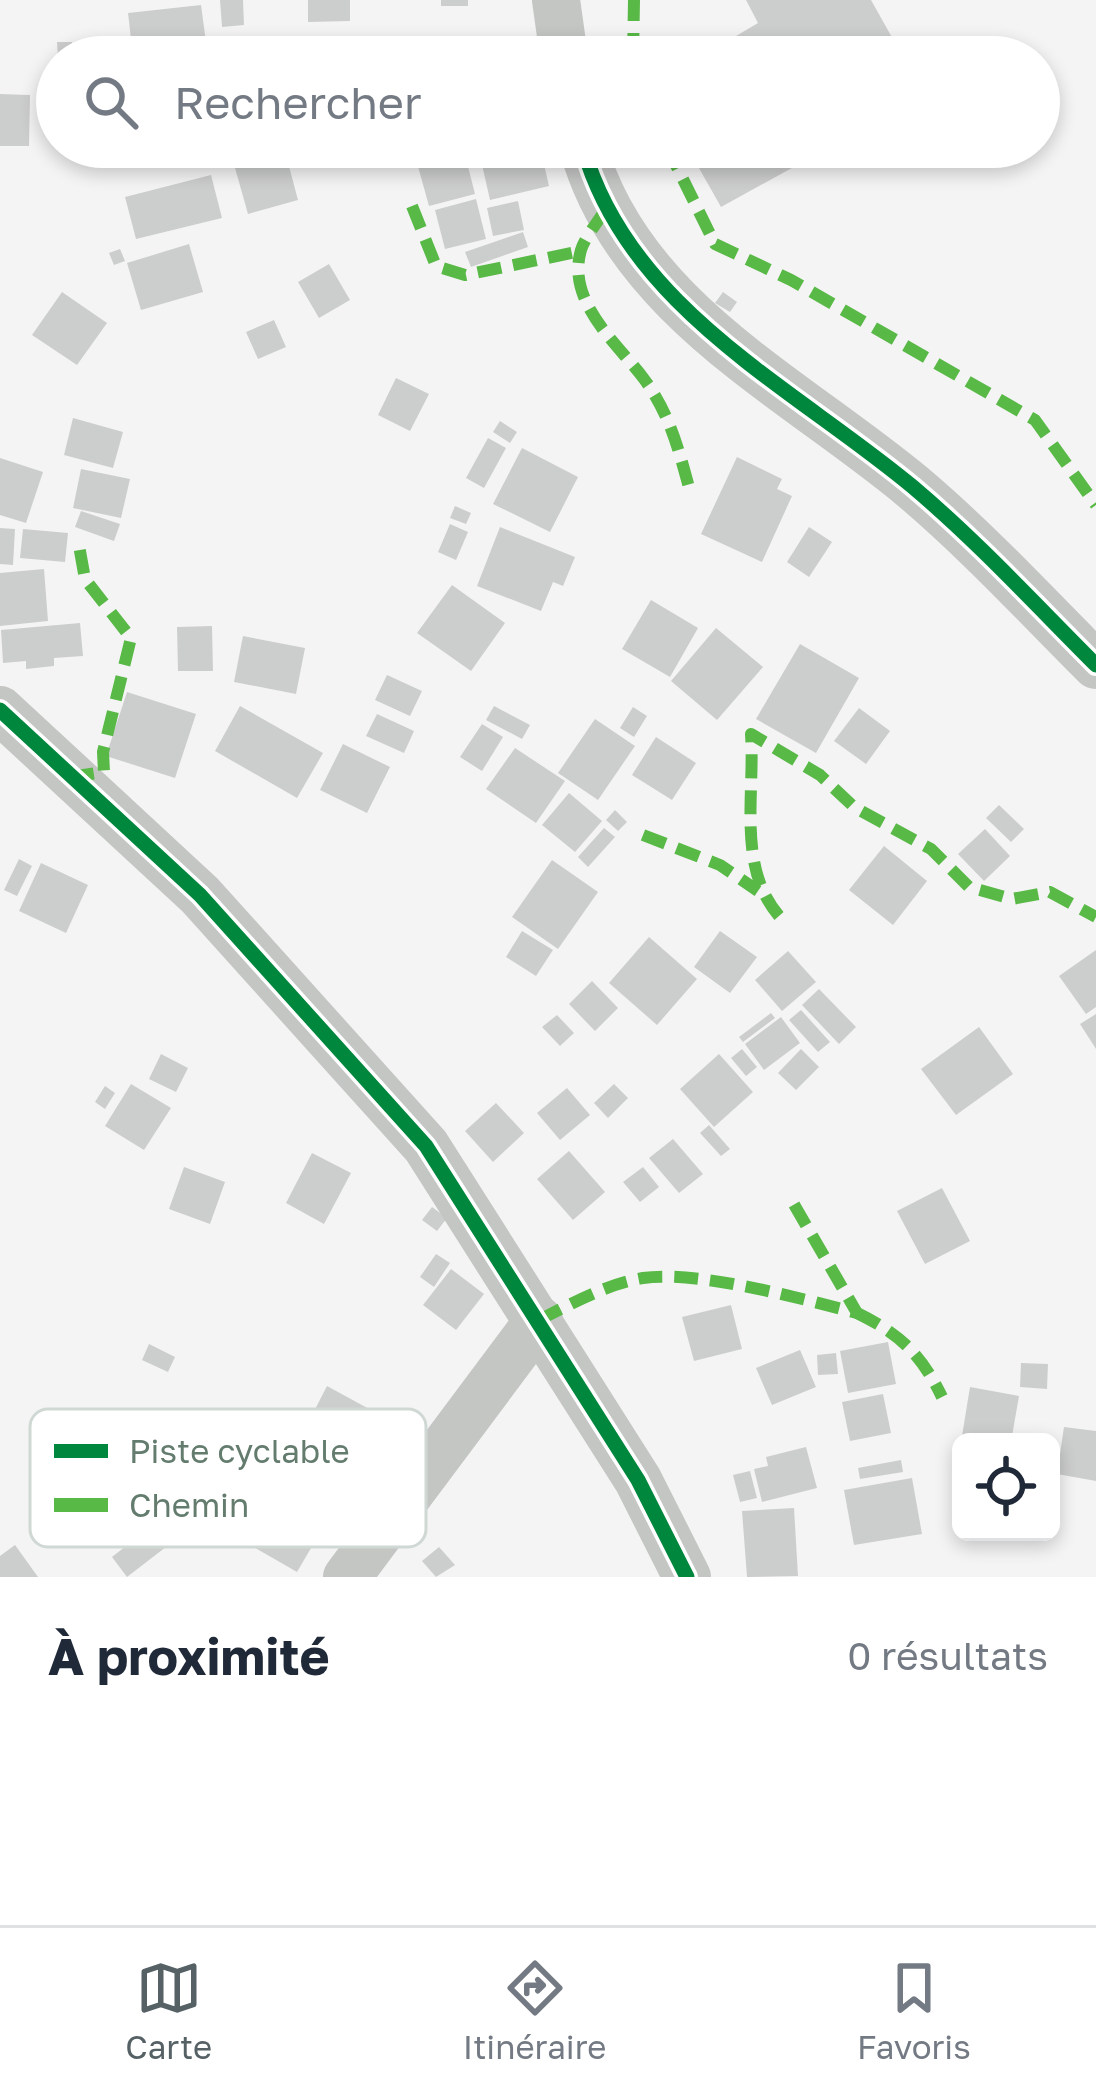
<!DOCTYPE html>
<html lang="fr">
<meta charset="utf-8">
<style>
body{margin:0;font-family:"Golos Text",sans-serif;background:#f6f6f7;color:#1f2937}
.controls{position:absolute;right:36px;bottom:36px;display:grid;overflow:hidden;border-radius:18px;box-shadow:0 6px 18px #0003}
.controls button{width:108px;height:108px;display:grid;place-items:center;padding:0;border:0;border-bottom:3px solid #e0e1e3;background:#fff;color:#1f2937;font:60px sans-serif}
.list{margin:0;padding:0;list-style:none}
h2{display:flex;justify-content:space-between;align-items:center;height:156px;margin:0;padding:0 48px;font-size:51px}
h2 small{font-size:39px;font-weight:400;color:#747a83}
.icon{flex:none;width:66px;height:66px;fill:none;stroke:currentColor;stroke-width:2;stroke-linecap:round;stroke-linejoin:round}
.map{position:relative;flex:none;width:1096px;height:1577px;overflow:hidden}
.search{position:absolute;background:#fff;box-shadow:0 6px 18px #0003;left:36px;right:36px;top:36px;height:132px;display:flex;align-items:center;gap:30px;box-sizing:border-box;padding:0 42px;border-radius:66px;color:#747a83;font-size:45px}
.sheet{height:348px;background:#fff}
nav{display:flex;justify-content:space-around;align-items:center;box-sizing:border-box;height:168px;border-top:3px solid #e0e1e3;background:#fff;font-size:33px;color:#747a83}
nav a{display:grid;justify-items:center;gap:6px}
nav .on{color:#556165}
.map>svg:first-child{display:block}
</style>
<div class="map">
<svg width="1096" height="1577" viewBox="0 0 1096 1577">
<rect width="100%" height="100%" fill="#f5f4f4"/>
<g fill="#cccecd">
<path d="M220,0H243L244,25L222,27Z"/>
<path d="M308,0H350V21L308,22Z"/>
<rect x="441" y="0" width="27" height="6"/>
<path d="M746,0H871L903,57H741L731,39L758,23Z"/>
<path d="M201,5L208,57H133L128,13Z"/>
<path d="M57,42H72L73,56L58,57Z"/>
<path d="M364,43L402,44L401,57H364Z"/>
<path d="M0,94L30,95L29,146H0Z"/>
<path d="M121,147H171V148L125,162Z"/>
<path d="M216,147H277V149L220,163Z"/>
<path d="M415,147H448V148L418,157Z"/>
<path d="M478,147H540L549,186L490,200Z"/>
<path d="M687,147H830L721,207Z"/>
<path d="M464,151L475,194L429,206L417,163Z"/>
<path d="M286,155L298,200L248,214L235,168Z"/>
<path d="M211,175L222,218L136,239L125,197Z"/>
<path d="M476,199L486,239L445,249L435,210Z"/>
<path d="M518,201L524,230L493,236L487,208Z"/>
<path d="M523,232L528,247L471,267L465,252Z"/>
<path d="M189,244L203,292L141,310L127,263Z"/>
<path d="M120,249L125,261L114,265L109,253Z"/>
<path d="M329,264L350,300L319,318L298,282Z"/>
<path d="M62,292L107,323L77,365L32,335Z"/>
<path d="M723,292L737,302L730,312L715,303Z"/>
<path d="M274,320L286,347L258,359L246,332Z"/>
<path d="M396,378L429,394L410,431L378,415Z"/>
<path d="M73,418L123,432L113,468L64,455Z"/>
<path d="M500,421L517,432L510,443L493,432Z"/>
<path d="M488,438L506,448L484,488L466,478Z"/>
<path d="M522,448L578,477L550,532L493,504Z"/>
<path d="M737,457L782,479L777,489L792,496L762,562L701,534Z"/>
<path d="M0,458L43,472L26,523L0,515Z"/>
<path d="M81,469L130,479L121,518L73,508Z"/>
<path d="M455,506L471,513L466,524L450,518Z"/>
<path d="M81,511L120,524L114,541L75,527Z"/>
<path d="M450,524L468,532L456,560L438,552Z"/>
<path d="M500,527L575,557L563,586L553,582L541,611L477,586Z"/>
<path d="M809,527L832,542L809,577L787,562Z"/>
<path d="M0,528L15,529L13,565L0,564Z"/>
<path d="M23,529L68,533L65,562L20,558Z"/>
<path d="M44,569L48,621L0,626V573Z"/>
<path d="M452,585L505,623L471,671L417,633Z"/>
<path d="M651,600L698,628L670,677L622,649Z"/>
<path d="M80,623L83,656L54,658V666L26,669V661L3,663L1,630Z"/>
<path d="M212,626L213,671H178L177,627Z"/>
<path d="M716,628L763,667L717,720L671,681Z"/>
<path d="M243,636L305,648L296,694L234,682Z"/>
<path d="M800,644L859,678L816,753L756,719Z"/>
<path d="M387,675L422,691L410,716L375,700Z"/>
<path d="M127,692L196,714L175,778L106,756Z"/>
<path d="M240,706L323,753L297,798L215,751Z"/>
<path d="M494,706L530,725L522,739L486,720Z"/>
<path d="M633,707L647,716L634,737L620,728Z"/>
<path d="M859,708L890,731L866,764L834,741Z"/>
<path d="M377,714L414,731L404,753L366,736Z"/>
<path d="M595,719L635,746L598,800L558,773Z"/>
<path d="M482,724L503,737L482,771L460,757Z"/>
<path d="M656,737L696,763L672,800L632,775Z"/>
<path d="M343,744L390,767L367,813L320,790Z"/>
<path d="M515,748L565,781L536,823L486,789Z"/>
<path d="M569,793L602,821L575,852L542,825Z"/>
<path d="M999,805L1024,829L1011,842L986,818Z"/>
<path d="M615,810L627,822L618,831L606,820Z"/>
<path d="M604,828L615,837L588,867L578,857Z"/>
<path d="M985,829L1010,856L984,881L958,854Z"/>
<path d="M884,846L927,881L893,925L849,890Z"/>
<path d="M19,859L32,866L17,896L4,890Z"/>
<path d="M552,860L598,892L558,949L512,917Z"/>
<path d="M41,863L88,885L66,933L19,911Z"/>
<path d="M522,931L553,950L536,976L506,957Z"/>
<path d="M720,931L757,957L730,993L694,967Z"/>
<path d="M649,937L697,979L657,1025L609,983Z"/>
<path d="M1096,950V1007L1086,1014L1059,976Z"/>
<path d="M788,951L816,982L782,1011L755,980Z"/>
<path d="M592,981L618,1008L595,1031L569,1004Z"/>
<path d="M819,989L856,1027L839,1044L802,1005Z"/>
<path d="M801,1010L830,1042L818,1052L789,1020Z"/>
<path d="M771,1013L775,1018L743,1042L739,1037Z"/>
<path d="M1096,1014V1049L1080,1024Z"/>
<path d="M557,1015L574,1033L560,1046L542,1027Z"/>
<path d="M781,1017L800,1043L764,1070L745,1044Z"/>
<path d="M979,1027L1013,1074L956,1115L921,1069Z"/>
<path d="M742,1049L757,1067L746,1076L731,1058Z"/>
<path d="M801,1049L819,1067L796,1090L778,1073Z"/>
<path d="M161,1054L188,1068L176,1092L149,1079Z"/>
<path d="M719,1054L753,1092L714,1127L680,1089Z"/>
<path d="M131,1084L171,1108L144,1150L105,1126Z"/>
<path d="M614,1084L628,1098L608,1118L594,1103Z"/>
<path d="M105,1086L115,1093L105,1109L95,1102Z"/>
<path d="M567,1088L590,1115L560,1140L537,1113Z"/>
<path d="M496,1103L524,1133L493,1162L465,1131Z"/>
<path d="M709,1125L730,1149L721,1156L700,1133Z"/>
<path d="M673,1139L703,1174L679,1193L649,1158Z"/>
<path d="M569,1151L605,1192L573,1220L537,1179Z"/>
<path d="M312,1153L351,1173L324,1224L286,1203Z"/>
<path d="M184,1167L225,1182L210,1224L169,1209Z"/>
<path d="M643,1167L659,1187L640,1202L623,1182Z"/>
<path d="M942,1188L970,1241L925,1264L897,1211Z"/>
<path d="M432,1207L447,1218L437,1231L422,1220Z"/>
<path d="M436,1254L450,1263L434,1287L420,1277Z"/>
<path d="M451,1269L484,1294L456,1330L423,1305Z"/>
<path d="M731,1305L742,1349L694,1361L682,1317Z"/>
<path d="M888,1342L896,1384L848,1393L840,1351Z"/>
<path d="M149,1344L175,1357L168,1372L142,1360Z"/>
<path d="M800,1350L816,1387L772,1405L756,1368Z"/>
<path d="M836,1353L838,1374L818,1375L817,1355Z"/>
<path d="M1021,1363L1048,1364L1047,1389L1020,1387Z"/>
<path d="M327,1386L371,1410L352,1444L309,1421Z"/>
<path d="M970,1387L1019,1396L1011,1442H961Z"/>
<path d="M883,1394L891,1433L850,1441L842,1402Z"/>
<path d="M1064,1427L1096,1431V1481L1057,1474Z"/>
<path d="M806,1447L817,1488L762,1502L754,1469L768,1466L766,1457Z"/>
<path d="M901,1460L903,1472L860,1479L858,1468Z"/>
<path d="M278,1467L338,1502L297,1572L236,1537Z"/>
<path d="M750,1471L757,1498L740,1502L733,1475Z"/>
<path d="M912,1478L922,1534L854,1545L844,1490Z"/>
<path d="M794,1508L798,1576L747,1577L742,1511Z"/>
<path d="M159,1520L175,1540L127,1577L112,1557Z"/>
<path d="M15,1545L38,1577H0V1556Z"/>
<path d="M439,1547L455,1565L436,1577L422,1561Z"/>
</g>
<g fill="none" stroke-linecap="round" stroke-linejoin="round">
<g stroke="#c4c6c4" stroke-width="48">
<path d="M556,0L564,57"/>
<path d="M583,147C628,308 793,387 913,487C978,542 1036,605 1096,665"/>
<path d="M0,710L200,895L426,1146L638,1480L687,1577"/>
<path d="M347,1577L539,1320"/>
</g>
<g stroke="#58b947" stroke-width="12" stroke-dasharray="24 12" stroke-linecap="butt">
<path d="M633,57L634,0"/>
<path d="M667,147L715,244L791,280L1035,420L1096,505"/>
<path d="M412,206L436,266L465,275L581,251"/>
<path d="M605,210C598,222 585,237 581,250C566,302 617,343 644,379C670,414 679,451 690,491"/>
<path d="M70,777L104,772L103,752L131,638L85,579L78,540"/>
<path d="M643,835L720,865L758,891"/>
<path d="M779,916C737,867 755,796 751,734L820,775L854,807L931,849L969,887L1012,899L1050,892L1096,917"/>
<path d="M857,1313C900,1334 921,1354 942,1397"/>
<path d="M539,1320C571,1304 607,1284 643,1278C697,1270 803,1299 857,1313L788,1194"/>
</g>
<defs>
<g id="cycleway">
<path d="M583,147C628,308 793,387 913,487C978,542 1036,605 1096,665"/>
<path d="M0,710L200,895L426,1146L638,1480L687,1577"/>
</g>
</defs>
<use href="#cycleway" stroke="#fff" stroke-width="22"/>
<use href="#cycleway" stroke="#00873e" stroke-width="15"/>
</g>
<rect x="30" y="1409" width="396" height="138" rx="18" fill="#fff" stroke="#d0d8d4" stroke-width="3"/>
<rect x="54" y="1444" width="54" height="14" fill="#00873e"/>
<rect x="54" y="1498" width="54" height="14" fill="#58b947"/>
<g font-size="33" fill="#637c6e">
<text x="129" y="1463">Piste cyclable</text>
<text x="129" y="1517">Chemin</text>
</g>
</svg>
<div class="controls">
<button><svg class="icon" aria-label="locate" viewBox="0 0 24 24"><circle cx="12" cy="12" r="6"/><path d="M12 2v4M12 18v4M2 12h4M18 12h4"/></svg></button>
</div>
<div class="search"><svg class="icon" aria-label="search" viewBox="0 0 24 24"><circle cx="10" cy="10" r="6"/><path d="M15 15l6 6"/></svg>Rechercher</div>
</div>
<section class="sheet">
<h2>À proximité<small>0 résultats</small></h2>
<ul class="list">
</ul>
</section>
<nav>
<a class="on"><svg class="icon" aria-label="map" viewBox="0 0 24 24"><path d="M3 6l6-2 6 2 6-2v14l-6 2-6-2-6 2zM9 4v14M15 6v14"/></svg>Carte</a>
<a><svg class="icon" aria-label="directions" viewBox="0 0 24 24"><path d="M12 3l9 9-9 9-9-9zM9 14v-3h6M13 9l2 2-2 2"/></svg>Itinéraire</a>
<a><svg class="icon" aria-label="saved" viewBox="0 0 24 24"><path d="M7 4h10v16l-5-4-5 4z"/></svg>Favoris</a>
</nav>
